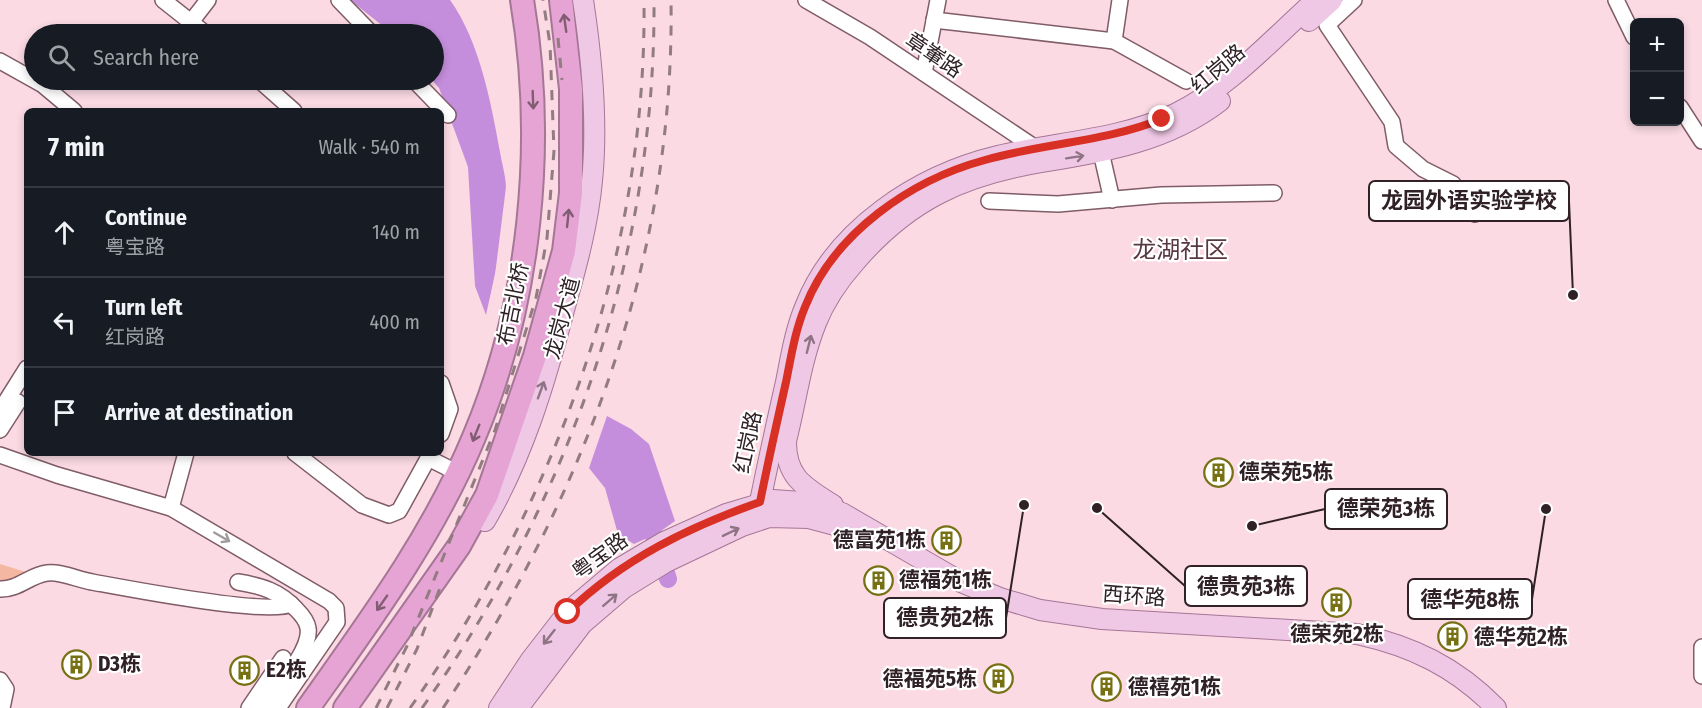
<!DOCTYPE html>
<meta charset="utf-8">
<style>
body{margin:0;font-family:"Fira Sans Condensed","Noto Sans SC",sans-serif;background:#20242c;color:#f1f3f6}
.controls{position:absolute;right:18px;top:18px;display:grid;overflow:hidden;border-radius:9px;box-shadow:0 3px 9px #0003}
.controls button{width:54px;height:54px;display:grid;place-items:center;padding:0;border:0;border-bottom:2px solid #363941;background:#171b24;color:#f1f3f6;font:30px sans-serif}
.stop{position:absolute;width:18px;height:18px;margin:-14px;border:4px solid #d93025;border-radius:50%;background:#fff}
.stop.end{background:#d93025;border-color:#fff;box-shadow:0 2px 6px #0008}
.list{margin:0;padding:0;list-style:none}
h2{display:flex;justify-content:space-between;align-items:center;height:78px;margin:0;padding:0 24px;font-size:26px}
h2 small{font-size:20px;font-weight:400;color:#9ea1a6}
.list li{display:grid;grid-template-columns:39px 1fr auto;gap:18px;align-items:center;box-sizing:border-box;height:90px;padding:0 24px;border-top:2px solid #363941}
.list b{display:block;font-size:22px;white-space:nowrap}
.list p{margin:0;font-size:20px;white-space:nowrap;color:#9ea1a6}
.list em{font-size:20px;font-style:normal;color:#9ea1a6}
.icon{flex:none;width:33px;height:33px;fill:none;stroke:currentColor;stroke-width:2;stroke-linecap:round;stroke-linejoin:round}
.map{position:relative;flex:none;width:1702px;height:708px;overflow:hidden}
.search{position:absolute;background:#171b24;box-shadow:0 3px 9px #0003;left:24px;top:24px;width:420px;height:66px;display:flex;align-items:center;gap:15px;box-sizing:border-box;padding:0 21px;border-radius:33px;color:#9ea1a6;font-size:22px}
.panel{position:absolute;background:#171b24;box-shadow:0 3px 9px #0003;left:24px;top:108px;width:420px;height:348px;border-radius:9px}
.map>svg:first-child{display:block}
</style>
<div class="map">
<svg width="1702" height="708" viewBox="0 0 1702 708">
<rect width="100%" height="100%" fill="#fbdae3"/>
<path fill="#f4b8a2" d="M0,564L29,573L9,590L0,582Z"/>
<g fill="#c58edc">
<path d="M350,0H450C480,42 491,103 500,152C502,164 506,177 506,188C506,230 495,274 486,315L475,286L468,167L439,88L432,80L434,34H393Z"/>
<path d="M607,416L631,429L649,444L675,521L658,533L634,544L618,534L605,488L589,468Z"/>
</g>
<path fill="#fbdae3" d="M506,187L509,193L498,275L489,316L486,318L495,275Z"/>
<g fill="none" stroke-linecap="round" stroke-linejoin="round">
<path stroke="#c58edc" stroke-width="18" d="M646,512L668,579"/>
<defs>
<g id="minor">
<path d="M163,0L206,34"/>
<path d="M339,0L372,34"/>
<path d="M806,0L870,37L1037,149"/>
<path d="M1354,0L1327,25L1392,122L1396,146L1423,169L1453,184L1475,214"/>
<path d="M1616,0L1634,37"/>
<path d="M934,20L1114,41L1186,81"/>
<path d="M191,22L208,0"/>
<path d="M1114,41L1120,0"/>
<path d="M0,61L43,85L74,111"/>
<path d="M924,73L938,0"/>
<path d="M259,80L294,111"/>
<path d="M414,80L448,115"/>
<path d="M1680,107L1702,141"/>
<path d="M1101,152L1112,200"/>
<path d="M989,201L1058,204L1161,195L1274,193"/>
<path d="M441,383L450,409L441,434"/>
<path d="M0,411L27,368"/>
<path d="M0,430L18,402"/>
<path d="M295,453L362,505L389,515L399,511L431,453"/>
<path d="M0,455L57,475L171,508L329,601L336,608L337,622L278,708"/>
<path d="M428,458L458,473"/>
<path d="M171,508L186,453"/>
<path d="M238,582C262,586 279,591 296,609C301,614 307,621 308,628C312,650 275,690 263,708"/>
<path d="M0,589C18,590 30,575 47,573C60,571 79,580 92,582C125,588 269,616 291,604"/>
<path d="M1702,647V676"/>
<path d="M0,680L6,689L2,708"/>
<path d="M249,708L283,658"/>
</g>
<g id="major">
<path d="M1309,21L1332,0"/>
<path d="M786,441C796,402 801,360 816,323C825,300 839,280 855,262C908,200 963,175 1042,162C1105,152 1168,141 1220,101"/>
<path d="M786,442C786,478 805,487 833,505"/>
<path d="M766,512L760,502C768,462 777,422 786,382C791,357 795,331 805,307C836,228 919,175 998,156C1057,142 1119,140 1175,114C1229,88 1272,39 1316,0"/>
<path d="M485,521C523,456 545,383 564,310C576,268 588,224 592,181C598,122 592,59 583,0"/>
<path d="M499,708L530,661L568,612L620,568L664,542L726,514L773,500L801,502L842,513L961,582L1000,598L1040,610L1102,619L1357,634C1412,646 1456,667 1496,708"/>
<path d="M518,708L582,624L624,588L666,562L742,526L769,517L809,518L839,526"/>
</g>
<g id="highway">
<path d="M308,708C369,622 433,536 474,437C531,302 546,143 522,0"/>
<path d="M345,708L459,546L487,495L535,356L564,251L571,193V89L561,0"/>
</g>
</defs>
<use href="#minor" stroke="#7f5c67" stroke-width="18"/>
<use href="#major" stroke="#a57696" stroke-width="22"/>
<use href="#highway" stroke="#a57696" stroke-width="26"/>
<use href="#minor" stroke="#fff" stroke-width="15"/>
<use href="#major" stroke="#efc8e5" stroke-width="20"/>
<use href="#highway" stroke="#e5a4d3" stroke-width="22"/>
<g stroke="#927b81" stroke-width="3" stroke-dasharray="10 10" stroke-linecap="butt">
<path d="M558,38L562,80"/>
<path d="M376,708L407,646L495,430L536,298L547,238L554,151L550,44L543,0"/>
<path d="M387,708L417,649L443,580"/>
<path d="M410,708C556,502 647,255 644,0"/>
<path d="M422,708C569,503 656,253 654,0"/>
<path d="M443,708C584,496 675,258 671,0"/>
</g>
</g>
<defs><path id="oneway-shaft" d="M-6 0H5M1.5-3L5.5 0L1.5 3" fill="none" stroke-width="1.6" stroke-linecap="round" stroke-linejoin="round" transform="scale(1.5)"/></defs>
<g stroke="#815c73">
<use href="#oneway-shaft" transform="translate(565 23) rotate(-98)"/>
<use href="#oneway-shaft" transform="translate(533 100) rotate(88)"/>
<use href="#oneway-shaft" transform="translate(568 218) rotate(-84)"/>
<use href="#oneway-shaft" transform="translate(476 433) rotate(112)"/>
<use href="#oneway-shaft" transform="translate(382 603) rotate(125)"/>
</g>
<g stroke="#8f7485">
<use href="#oneway-shaft" transform="translate(1075 157) rotate(-9)"/>
<use href="#oneway-shaft" transform="translate(809 344) rotate(-76)"/>
<use href="#oneway-shaft" transform="translate(541 390) rotate(-70)"/>
<use href="#oneway-shaft" transform="translate(731 532) rotate(-26)"/>
<use href="#oneway-shaft" transform="translate(610 600) rotate(-41)"/>
<use href="#oneway-shaft" transform="translate(549 637) rotate(128)"/>
</g>
<use stroke="#a19b9d" href="#oneway-shaft" transform="translate(222 537) rotate(30)"/>
<g fill="none" stroke-linecap="round" stroke-linejoin="round">
<path stroke="#d93025" stroke-width="8" d="M568,612C623,559 689,527 760,502C768,462 777,422 786,382C791,357 795,331 805,307C834,233 911,180 985,160C1044,143 1105,142 1162,119"/>
</g>
<defs>
<symbol id="building-ring" viewBox="-11 -11 22 22"><circle r="9.5" fill="#fff" stroke="#777113" stroke-width="1.5"/><path d="M-4-6H4V6H1V3H-1V6H-4ZM-2.5-4.3h1.7v1.8h-1.7ZM.8-4.3h1.7v1.8H.8ZM-2.5-1h1.7V.8h-1.7ZM.8-1h1.7V.8H.8Z" fill="#777113"/></symbol>
</defs>
<g fill-rule="evenodd">
<use href="#building-ring" x="1202" y="456" width="33" height="33"/>
<use href="#building-ring" x="930" y="524" width="33" height="33"/>
<use href="#building-ring" x="862" y="564" width="33" height="33"/>
<use href="#building-ring" x="1320" y="586" width="33" height="33"/>
<use href="#building-ring" x="1436" y="620" width="33" height="33"/>
<use href="#building-ring" x="60" y="648" width="33" height="33"/>
<use href="#building-ring" x="228" y="654" width="33" height="33"/>
<use href="#building-ring" x="982" y="662" width="33" height="33"/>
<use href="#building-ring" x="1090" y="670" width="33" height="33"/>
</g>
<g text-anchor="middle" stroke-width="4.5" stroke-linejoin="round" paint-order="stroke">
<g font-size="21" fill="#2f2125" stroke="#fff">
<text transform="translate(934 55) rotate(34)" y="7">章輋路</text>
<text transform="translate(1218 69) rotate(-40)" y="7">红岗路</text>
<text transform="translate(513 304) rotate(-79)" y="7">布吉北桥</text>
<text transform="translate(562 318) rotate(-75)" y="7">龙岗大道</text>
<text transform="translate(748 442) rotate(-78)" y="7">红岗路</text>
<text transform="translate(600 556) rotate(-36)" y="7">粤宝路</text>
<text transform="translate(1134 596) rotate(4)" y="7">西环路</text>
</g>
<g font-size="21" font-weight="bold" fill="#2f2125" stroke="#fff" text-anchor="start">
<text x="1239" y="479">德荣苑5栋</text>
<text x="926" y="547" text-anchor="end">德富苑1栋</text>
<text x="899" y="587">德福苑1栋</text>
<text x="1337" y="641" text-anchor="middle">德荣苑2栋</text>
<text x="1474" y="644">德华苑2栋</text>
<text x="98" y="671">D3栋</text>
<text x="266" y="677">E2栋</text>
<text x="977" y="686" text-anchor="end">德福苑5栋</text>
<text x="1128" y="694">德禧苑1栋</text>
</g>
<g font-size="24" fill="#583842" stroke="#fff">
<text x="1180" y="258">龙湖社区</text>
</g>
</g>
<path fill="none" stroke="#2f2125" stroke-width="2" d="M1573 295L1569 201M1252 526L1325 509M1097 508L1185 586M1546 509L1532 599M1024 505L1006 618"/>
<g fill="#2f2125" stroke="#fff" stroke-width="2">
<circle cx="1573" cy="295" r="6"/>
<circle cx="1252" cy="526" r="6"/>
<circle cx="1097" cy="508" r="6"/>
<circle cx="1546" cy="509" r="6"/>
<circle cx="1024" cy="505" r="6"/>
</g>
<g fill="#fff" stroke="#2f2125" stroke-width="2">
<rect x="1369" y="181" width="200" height="40" rx="6"/>
<rect x="1325" y="489" width="122" height="40" rx="6"/>
<rect x="1185" y="566" width="122" height="40" rx="6"/>
<rect x="1408" y="579" width="124" height="40" rx="6"/>
<rect x="884" y="598" width="122" height="40" rx="6"/>
</g>
<g font-size="22" text-anchor="middle" font-weight="bold" fill="#2f2125">
<text x="1469" y="208">龙园外语实验学校</text>
<text x="1386" y="516">德荣苑3栋</text>
<text x="1246" y="594">德贵苑3栋</text>
<text x="1470" y="607">德华苑8栋</text>
<text x="945" y="625">德贵苑2栋</text>
</g>
</svg>
<div class="controls">
<button>+</button>
<button>−</button>
</div>
<div class="stop" style="left:568px;top:612px"></div>
<div class="stop end" style="left:1162px;top:119px"></div>
<div class="search"><svg class="icon" aria-label="search" viewBox="0 0 24 24"><circle cx="10" cy="10" r="6"/><path d="M15 15l6 6"/></svg>Search here</div>
<section class="panel">
<h2>7 min<small>Walk · 540 m</small></h2>
<ul class="list">
<li><svg class="icon" aria-label="ahead" viewBox="0 0 24 24"><path d="M12 20V5M6 11l6-6 6 6"/></svg><div><b>Continue</b><p>粤宝路</p></div><em>140 m</em></li>
<li><svg class="icon" aria-label="left" viewBox="0 0 24 24"><path d="M17 20v-9H6M10 6l-5 5 5 5"/></svg><div><b>Turn left</b><p>红岗路</p></div><em>400 m</em></li>
<li><svg class="icon" aria-label="arrive" viewBox="0 0 24 24"><path d="M6 21V4h12l-3 4 3 4H6"/></svg><div><b>Arrive at destination</b></div></li>
</ul>
</section>
</div>
